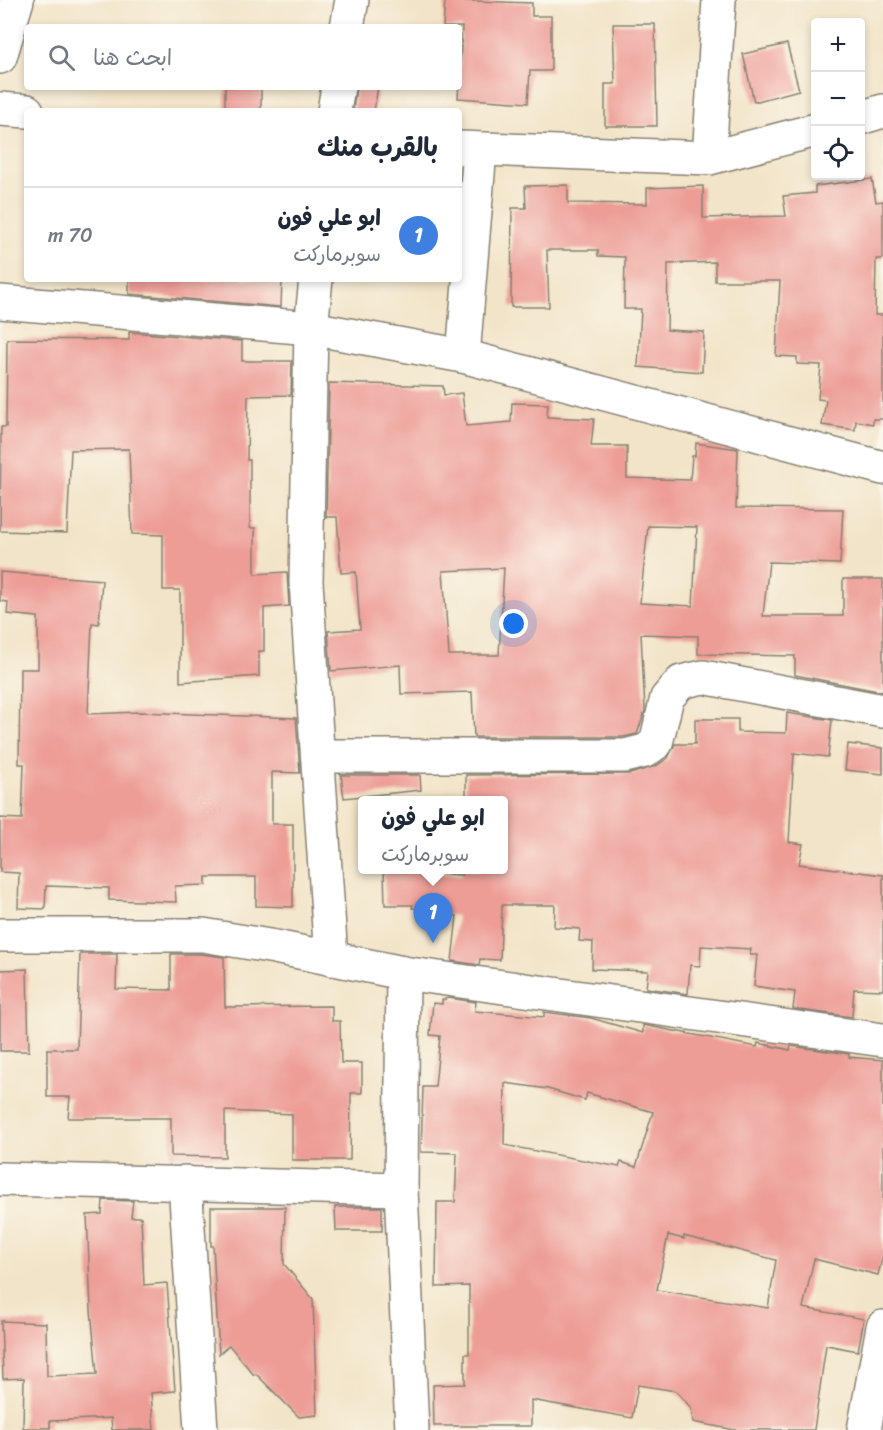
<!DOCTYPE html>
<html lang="ar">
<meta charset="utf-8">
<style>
body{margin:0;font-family:Sriracha,"Playpen Sans Arabic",sans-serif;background:#f2f2f3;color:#1f2937;direction:rtl}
.controls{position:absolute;right:18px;top:18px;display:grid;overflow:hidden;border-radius:6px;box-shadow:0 3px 9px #0003}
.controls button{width:54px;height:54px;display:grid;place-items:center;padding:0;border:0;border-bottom:2px solid #e0e1e3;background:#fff;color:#1f2937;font:30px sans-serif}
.you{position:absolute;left:514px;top:624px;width:21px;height:21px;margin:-15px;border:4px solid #fff;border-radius:50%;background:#1a73e8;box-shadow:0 0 0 9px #1a73e833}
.badge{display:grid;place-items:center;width:39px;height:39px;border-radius:50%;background:#0f766e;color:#fff;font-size:20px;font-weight:700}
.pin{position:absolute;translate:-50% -50px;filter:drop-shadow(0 2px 3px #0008)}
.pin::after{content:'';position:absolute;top:32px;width:21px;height:18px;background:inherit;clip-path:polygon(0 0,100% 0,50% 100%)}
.popup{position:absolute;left:358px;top:796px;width:150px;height:78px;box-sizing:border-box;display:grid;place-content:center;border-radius:6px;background:#fff;filter:drop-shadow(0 2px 4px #0005);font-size:20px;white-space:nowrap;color:#747a83}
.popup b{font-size:22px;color:#1f2937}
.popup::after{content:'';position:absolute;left:50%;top:100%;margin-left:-12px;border:12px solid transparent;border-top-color:#fff}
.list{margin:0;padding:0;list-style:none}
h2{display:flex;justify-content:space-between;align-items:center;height:78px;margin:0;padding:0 24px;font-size:26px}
h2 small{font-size:20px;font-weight:400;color:#747a83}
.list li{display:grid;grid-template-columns:39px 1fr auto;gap:18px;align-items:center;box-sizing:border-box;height:96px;padding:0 24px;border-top:2px solid #e0e1e3}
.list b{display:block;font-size:22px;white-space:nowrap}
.list p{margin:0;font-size:20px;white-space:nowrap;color:#747a83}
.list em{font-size:20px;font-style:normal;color:#747a83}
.icon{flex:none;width:33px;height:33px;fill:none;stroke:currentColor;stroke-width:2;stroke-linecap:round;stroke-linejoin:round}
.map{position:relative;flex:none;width:883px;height:1430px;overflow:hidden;direction:ltr}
.search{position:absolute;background:#fff;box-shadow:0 3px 9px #0003;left:24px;top:24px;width:438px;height:66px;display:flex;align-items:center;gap:15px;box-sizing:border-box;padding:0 21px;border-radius:6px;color:#747a83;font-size:22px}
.panel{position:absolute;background:#fff;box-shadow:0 3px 9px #0003;left:24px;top:108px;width:438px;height:174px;border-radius:6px;direction:rtl}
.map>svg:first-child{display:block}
</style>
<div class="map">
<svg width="883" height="1430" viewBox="0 0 883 1430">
<rect width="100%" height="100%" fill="#fbf7ec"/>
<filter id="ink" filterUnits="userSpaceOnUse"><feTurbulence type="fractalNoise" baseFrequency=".0167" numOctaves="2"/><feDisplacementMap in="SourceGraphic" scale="12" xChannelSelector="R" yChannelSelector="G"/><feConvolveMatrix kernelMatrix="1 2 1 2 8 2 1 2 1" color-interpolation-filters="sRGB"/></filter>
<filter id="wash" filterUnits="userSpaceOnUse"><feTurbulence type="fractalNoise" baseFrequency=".008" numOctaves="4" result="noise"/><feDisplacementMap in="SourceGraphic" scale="24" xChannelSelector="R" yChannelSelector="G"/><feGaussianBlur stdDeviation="1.35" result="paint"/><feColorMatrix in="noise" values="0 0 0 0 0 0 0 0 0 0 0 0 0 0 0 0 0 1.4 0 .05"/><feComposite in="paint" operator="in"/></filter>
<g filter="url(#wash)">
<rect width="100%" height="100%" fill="#f2e4c8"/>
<g id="blocks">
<g fill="#ed9d96" fill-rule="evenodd">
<path d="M445,0L532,3V16H551V71H530L528,103L458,98L462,27H443Z"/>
<path d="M613,24H655L657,126H605V84H615Z"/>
<path d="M787,44L799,90L754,102L743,54Z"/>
<rect x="225" y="87" width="36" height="24"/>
<path d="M356,87H378L374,111H353Z"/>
<path d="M872,179L876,202L883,201V259H876L875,315H883V419H873V424L856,421L855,430L822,425L826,400L818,399L821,365L797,364V357L776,356L780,281H715V262L668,264L667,330L704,332L702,372L638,367L641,309H624L625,257L598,256V250H547L549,307H511L512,208H526L525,186L568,185V203L647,204V188L703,186V218L786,216L783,196L815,193V186Z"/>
<path d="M129,279H282L281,307L129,294Z"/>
<path d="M129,332L242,341V361H292L291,395L248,396L247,460H250V528H255V574L287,572L289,606L264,608V651H259V676L180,682V590H163V535L132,534L129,449L71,450L67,533L0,531L1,427H6L7,339L129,340Z"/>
<path d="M329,383L443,386L444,395L462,393L466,426L511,422L512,403L548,404L547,417L594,419L591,446H627V478L690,480L692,456H695L696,443L738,449L736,508L843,509L840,564L769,562L763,616H843V579H883V692L795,675V656L698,654V636L641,634L645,711L637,734L623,737H474L472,692L401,694L400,665L331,671L328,631L360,629L356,572L341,573L337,517H326ZM648,526L697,527L693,606L640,603ZM504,568L499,655H449L443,571Z"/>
<path d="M0,572L102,580L99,624L92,623L88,714L140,712L296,718L300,773L272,772V824H293V907L256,906V877H206V885L175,886L176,902L109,900V888L46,886L45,909L18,908L19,873L0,872V818L22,819L24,764H19L20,669H38V617L7,614L8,602L0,601Z"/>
<path d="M787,713L832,720L828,757L794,753L789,842L803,844L799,864L883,875V990L854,989L852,1017L793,1009L795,992L754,986L757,955H750L751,949L701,946L700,966L690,965L688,994L646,988L648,971L592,969L593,942L579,941L580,929L554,927L555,905H502L500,960L480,959L479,965L452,961L457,916L444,915V910L412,908L413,905H385L384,871L462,875V870H504V801H466V775L630,774L656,766L668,758L675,744H695V719H738V732L786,733Z"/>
<path d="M848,744L883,748V774L845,770Z"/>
<path d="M341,775H420L421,790L344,798Z"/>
<path d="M80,954H117L116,989L171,990V954H201L224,957L225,1007L332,1006V1021H340L341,1063H362V1093H351L350,1160H292V1114L225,1111V1157L171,1156V1118H68L70,1097H47V1049H77Z"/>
<path d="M27,969L29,1051H0V970Z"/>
<path d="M448,998L476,1002L475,1011L544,1017V1012L591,1018L643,1033V1025L757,1047L758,1043L790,1050L791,1046L849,1054V1057L883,1060V1255L878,1275L814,1259L803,1308L864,1319L858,1351L826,1345L814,1430H735L693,1422L691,1408L676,1391L638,1385L632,1418L531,1400V1426H434L433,1385L465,1384V1354H469V1286L436,1287L437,1202H455L457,1153L421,1152L423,1087H435L440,1036L430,1035L433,1003L442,1004V1000ZM505,1083L548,1089L585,1100L587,1093L653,1112L636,1167L621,1162L619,1167L504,1145ZM668,1235L684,1239V1236L776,1260L768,1308L657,1290Z"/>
<path d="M103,1200L133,1201L131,1217H141L144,1285L167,1283L175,1391L151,1393L154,1430H112L111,1418L50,1421V1428H23L24,1378L3,1379L1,1321L46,1323L47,1376L97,1374L91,1310L87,1215L102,1214Z"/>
<path d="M211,1207H285L284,1264L313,1299L317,1415L299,1417L256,1374L254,1375L229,1345L219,1354L213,1246H211Z"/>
<path d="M335,1207H382V1231H336Z"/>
</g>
</g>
</g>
<g filter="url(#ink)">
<use href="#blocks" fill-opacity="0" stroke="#878072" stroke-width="1.5"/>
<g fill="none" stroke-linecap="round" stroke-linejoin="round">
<defs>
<g id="minor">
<path d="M347,27L352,0"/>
<path d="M0,57L17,0"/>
<path d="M0,109L27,111"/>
<path d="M334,111L338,87"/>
<path d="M860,118L883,111"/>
<path d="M459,148L709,158L816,130"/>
<path d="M709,158L719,0"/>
<path d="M316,279L311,328L306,582L331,959"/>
<path d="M0,302L311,328L463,356L883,468"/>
<path d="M463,356L480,150"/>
<path d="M318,756H625L645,751L656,743L667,698L681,682L703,677L883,711"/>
<path d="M0,935H203L275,947L403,973L883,1040"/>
<path d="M403,973L401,1189L412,1430"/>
<path d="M0,1179L401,1189"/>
<path d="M185,1182L201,1430"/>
<path d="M864,1430L883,1327"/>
</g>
</defs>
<use href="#minor" stroke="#878072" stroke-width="36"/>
<use href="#minor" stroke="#fff" stroke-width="33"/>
</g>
</g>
</svg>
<div class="controls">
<button>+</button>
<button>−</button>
<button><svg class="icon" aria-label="locate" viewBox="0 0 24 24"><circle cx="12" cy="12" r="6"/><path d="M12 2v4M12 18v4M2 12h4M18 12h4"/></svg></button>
</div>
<div class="you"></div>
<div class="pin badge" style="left:433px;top:943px;background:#3f7fe0">1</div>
<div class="popup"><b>ابو علي فون</b>سوبرماركت</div>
<div class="search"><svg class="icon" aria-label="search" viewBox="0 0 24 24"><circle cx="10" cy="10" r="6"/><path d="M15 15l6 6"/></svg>ابحث هنا</div>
<section class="panel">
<h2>بالقرب منك<small></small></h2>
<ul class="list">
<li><span class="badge" style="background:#3f7fe0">1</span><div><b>ابو علي فون</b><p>سوبرماركت</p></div><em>70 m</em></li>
</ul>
</section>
</div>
